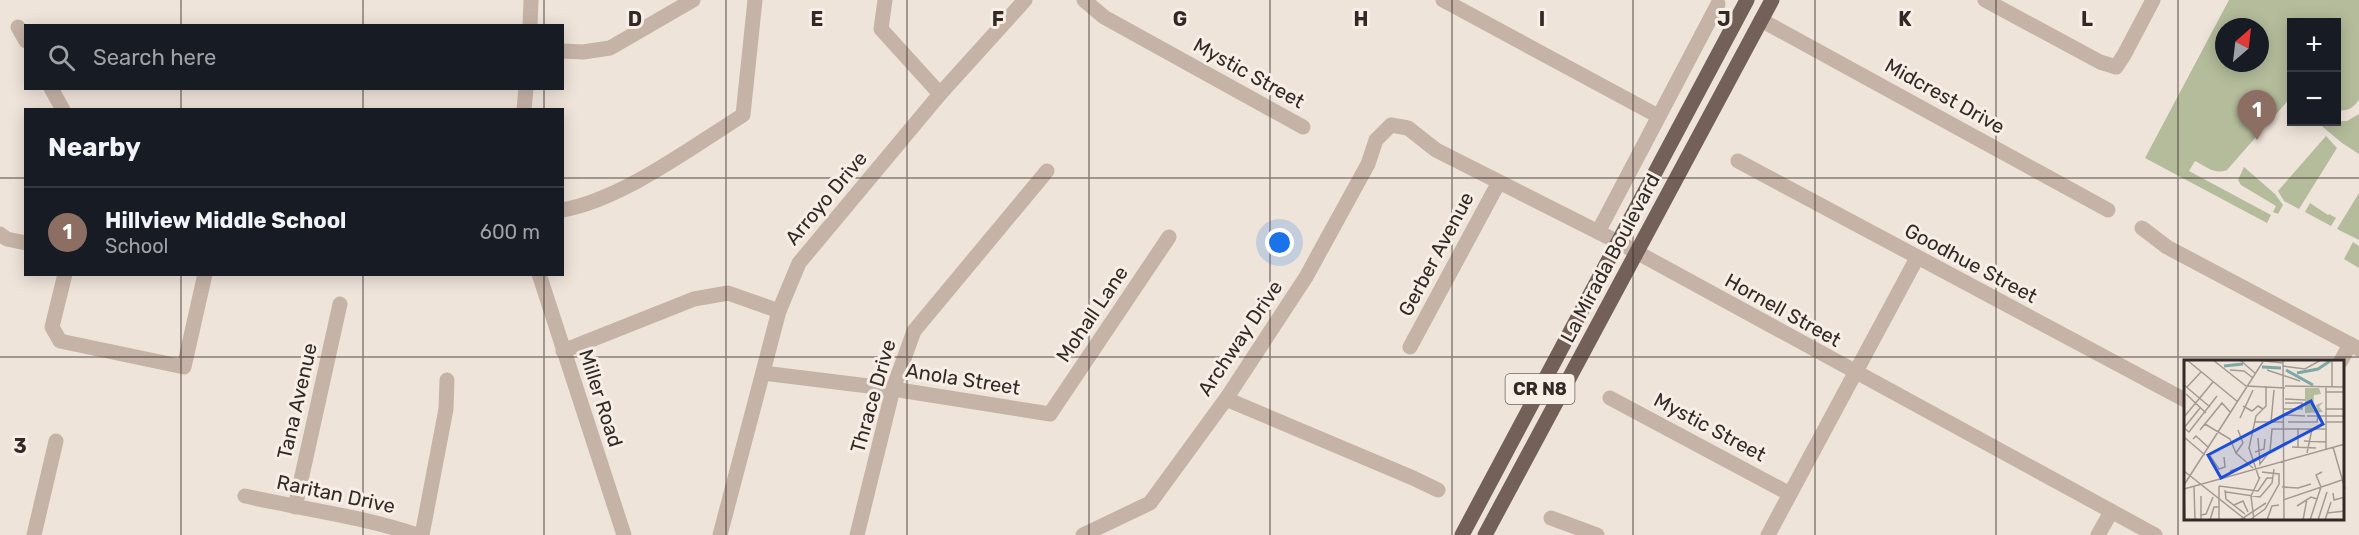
<!DOCTYPE html>
<meta charset="utf-8">
<style>
body{margin:0;font-family:Rubik,sans-serif;background:#20242c;color:#f1f3f6}
.controls{position:absolute;right:18px;top:18px;display:grid;overflow:hidden;border-radius:0px;box-shadow:0 3px 15px #0003}
.controls button{width:54px;height:54px;display:grid;place-items:center;padding:0;border:0;border-bottom:2px solid #363941;background:#171b24;color:#f1f3f6;font:30px sans-serif}
.compass{position:absolute;left:2215px;top:18px;width:54px;height:54px;border-radius:50%;background:#171b24;box-shadow:0 3px 15px #0003;rotate:28deg}
.you{position:absolute;left:1280px;top:243px;width:21px;height:21px;margin:-15px;border:4px solid #fff;border-radius:50%;background:#1a73e8;box-shadow:0 0 0 9px #1a73e833}
.badge{display:grid;place-items:center;width:39px;height:39px;border-radius:50%;background:#93aaab;color:#fff;font-size:20px;font-weight:700}
.pin{position:absolute;translate:-50% -50px;filter:drop-shadow(0 2px 3px #0008)}
.pin::after{content:'';position:absolute;top:32px;width:21px;height:18px;background:inherit;clip-path:polygon(0 0,100% 0,50% 100%)}
.list{margin:0;padding:0;list-style:none}
h2{display:flex;justify-content:space-between;align-items:center;height:78px;margin:0;padding:0 24px;font-size:26px}
h2 small{font-size:20px;font-weight:400;color:#9ea1a6}
.list li{display:grid;grid-template-columns:39px 1fr auto;gap:18px;align-items:center;box-sizing:border-box;height:90px;padding:0 24px;border-top:2px solid #363941}
.list b{display:block;font-size:22px;white-space:nowrap}
.list p{margin:0;font-size:20px;white-space:nowrap;color:#9ea1a6}
.list em{font-size:20px;font-style:normal;color:#9ea1a6}
.icon{flex:none;width:33px;height:33px;fill:none;stroke:currentColor;stroke-width:2;stroke-linecap:round;stroke-linejoin:round}
.map{position:relative;flex:none;width:2359px;height:535px;overflow:hidden}
.search{position:absolute;background:#171b24;box-shadow:0 3px 15px #0003;left:24px;top:24px;width:540px;height:66px;display:flex;align-items:center;gap:15px;box-sizing:border-box;padding:0 21px;border-radius:0px;color:#9ea1a6;font-size:22px}
.panel{position:absolute;background:#171b24;box-shadow:0 3px 15px #0003;left:24px;top:108px;width:540px;height:168px;border-radius:0px}
.map>svg:first-child{display:block}
</style>
<div class="map">
<svg width="2359" height="535" viewBox="0 0 2359 535">
<rect width="100%" height="100%" fill="#efe4da"/>
<g fill="#b4bc9b" fill-rule="evenodd">
<path d="M2229,0H2359V100C2353,108 2347,112 2337,110L2336,22H2292L2291,97L2227,170C2215,175 2205,166 2195,161L2189,171L2271,215L2267,223L2145,158ZM2224,27H2260V63H2224Z"/>
<path d="M2359,114V154L2342,143L2317,122L2347,121Z"/>
<path d="M2326,136L2337,148L2299,209L2284,201L2278,191Z"/>
<path d="M2244,167L2275,194L2283,205L2278,214L2273,212L2276,206L2241,185L2238,180Z"/>
<path d="M2359,193V240L2337,229Z"/>
<path d="M2310,203L2328,215L2329,214L2336,218L2331,226L2305,212Z"/>
<path d="M2353,242L2359,246V268L2344,259Z"/>
</g>
<g fill="none" stroke-linecap="round" stroke-linejoin="round">
<g stroke="#c6b3a7" stroke-width="15">
<path d="M885,0L881,29L940,94"/>
<path d="M1084,0L1104,17L1303,127"/>
<path d="M1443,0L1658,116"/>
<path d="M1985,0L2100,62L2116,67L2124,55L2153,0"/>
<path d="M1761,20L2108,210"/>
<path d="M530,26L531,0"/>
<path d="M18,27L26,41"/>
<path d="M562,51L583,52L610,48L693,0"/>
<path d="M51,88L63,110"/>
<path d="M524,110L526,88"/>
<path d="M1738,161L2185,400"/>
<path d="M562,210C621,200 692,147 743,115L755,0"/>
<path d="M2142,228L2167,247L2359,349"/>
<path d="M1598,232L1718,4"/>
<path d="M0,234L7,239L26,243"/>
<path d="M65,274L52,327L60,341L184,367L205,274"/>
<path d="M539,274L624,535"/>
<path d="M1410,347L1499,182"/>
<path d="M563,351L694,299L728,293L779,311"/>
<path d="M2341,361L2350,344"/>
<path d="M763,373L893,389L1050,414L1169,237"/>
<path d="M1610,398L1790,494"/>
<path d="M1226,399L1413,478L1438,490"/>
<path d="M245,496C302,509 361,516 417,535"/>
<path d="M295,507L340,304"/>
<path d="M1551,518L1597,535"/>
<path d="M34,535L56,441"/>
<path d="M422,535L446,409L447,380"/>
<path d="M720,535L779,311L799,263L940,94L1025,0"/>
<path d="M857,535L893,389L914,331L1047,171"/>
<path d="M1083,535L1150,503L1226,399L1306,277L1368,164L1376,140L1391,125L1408,128L1436,150L1618,242L2155,535"/>
<path d="M1768,535L1917,258"/>
<path d="M2098,535L2111,512"/>
</g>
<g stroke="#736059" stroke-width="15">
<path d="M1462,535L1747,0"/>
<path d="M1485,535L1772,0"/>
</g>
</g>
<path fill="none" stroke="#332a27" stroke-width="1.5" stroke-opacity="0.55" d="M181,0V26M363,0V26M544,0V26M726,0V535M907,0V535M1089,0V535M1270,0V535M1452,0V535M1633,0V535M1815,0V535M1996,0V535M2178,0V535M181,88V110M363,88V110M544,88V110M0,178H26M562,178H2359M181,274V535M363,274V535M544,274V535M0,357H2359"/>
<g text-anchor="middle" stroke-width="6" stroke-linejoin="round" paint-order="stroke">
<rect fill="#f7eee6" stroke="#6e6560" stroke-width="1.5" x="1505.5" y="374" width="69" height="30" rx="4.5"/>
<g font-size="18" font-weight="bold" fill="#332a27">
<text x="1540" y="395">CR N8</text>
</g>
<g font-size="20" fill="#332a27" stroke="#f7eee6">
<text transform="translate(1249 73) rotate(29)" y="7">Mystic Street</text>
<text transform="translate(1945 96) rotate(29)" y="7">Midcrest Drive</text>
<text transform="translate(826 198) rotate(-50)" y="7">Arroyo Drive</text>
<text transform="translate(1436 254) rotate(-62)" y="7">Gerber Avenue</text>
<text transform="translate(1610 258) rotate(-62)" y="7">La Mirada Boulevard</text>
<text transform="translate(1971 263) rotate(28)" y="7">Goodhue Street</text>
<text transform="translate(1783 310) rotate(29)" y="7">Hornell Street</text>
<text transform="translate(1092 314) rotate(-56)" y="7">Mohall Lane</text>
<text transform="translate(1240 338) rotate(-56)" y="7">Archway Drive</text>
<text transform="translate(963 379) rotate(9)" y="7">Anola Street</text>
<text transform="translate(873 396) rotate(-74)" y="7">Thrace Drive</text>
<text transform="translate(601 398) rotate(72)" y="7">Miller Road</text>
<text transform="translate(297 401) rotate(-77)" y="7">Tana Avenue</text>
<text transform="translate(1710 427) rotate(28)" y="7">Mystic Street</text>
<text transform="translate(336 494) rotate(12)" y="7">Raritan Drive</text>
</g>
</g>
<g transform="translate(2184 360)">
<rect width="160" height="160" fill="#efe4da"/>
<path d="M121,28H135L137,34L130,35L129,50L132,48L134,52L132,45L139,42L135,47L139,52L121,53Z" fill="#b4bc9b"/>
<path fill="none" stroke="#7ca9a8" stroke-width="3" d="M40,6L59,4M78,7L97,8M102,10L129,25M113,13L134,9L146,1"/>
<path fill="none" stroke="#a49a92" stroke-width="1.5" d="M3,0L54,42M29,0L62,26L101,28M56,0L72,14M72,0L99,3M99,0L100,160M99,6L121,9L137,0M46,10L60,11L69,18M83,10L116,21M0,25L26,47M101,26L161,27M3,27L17,12M148,27V0M142,32H161M2,34L22,53M101,39L121,40M59,46L68,51L74,46L79,49M16,48L0,68L5,72L33,36M100,49H118V43H101M142,49H161M101,55L121,56M123,56H161M0,57L29,22M56,58L69,30M71,62H99M87,62L90,30M104,62H133L134,56M142,62H161M21,64L46,79L52,93L69,108M114,68V87M16,70L38,43L47,53M0,77L21,95M74,78L76,104L86,91L88,69H142M9,79L12,76L25,88M120,81L142,82M108,87L132,88M149,87L161,129M142,90V27M71,92L80,89L81,79M52,93L59,83L54,70M123,93L128,69M26,96L35,109L41,107L40,97M0,111L62,160M46,111L64,105M75,118L65,88L72,56L82,46V26M0,125L80,0M35,126L74,131L83,118H89M35,126V160M10,127L11,160M98,127L114,128L127,124M137,127L132,115L138,112M0,129L161,84M41,130L42,139L61,154M42,132L76,137L88,123L90,109M0,133L1,160M149,133L150,140L161,137M17,136V160M99,140L158,120M50,145L59,141L64,152M113,146L127,137L133,139M143,153L161,151M17,155L22,154L29,137M67,159L81,149L95,124V114L78,112M26,160L30,147H35M56,160L82,143M70,160L67,136L76,117M83,160L88,146L95,145M119,160L123,139M126,160L137,127M134,160L143,132M141,160L147,142"/>
<path fill="#1d4ed8" fill-opacity="0.15" stroke="#1d4ed8" stroke-width="3" d="M127,41L139,64L37,118L24,95Z"/>
<rect width="160" height="160" fill="none" stroke="#332a27" stroke-width="3"/>
</g>
<g font-size="20" text-anchor="middle" font-weight="bold" fill="#332a27" stroke="#f7eee6" stroke-width="6" stroke-linejoin="round" paint-order="stroke">
<text x="635" y="26">D</text>
<text x="817" y="26">E</text>
<text x="998" y="26">F</text>
<text x="1180" y="26">G</text>
<text x="1361" y="26">H</text>
<text x="1542" y="26">I</text>
<text x="1724" y="26">J</text>
<text x="1905" y="26">K</text>
<text x="2087" y="26">L</text>
<text x="20" y="453">3</text>
</g>
</svg>
<div class="controls">
<button>+</button>
<button>−</button>
</div>
<svg class="compass" viewBox="-18 -18 36 36"><path d="M0-13l5 13h-10z" fill="#e53935"/><path d="M0 13l5-13h-10z" fill="#9ea1a6"/></svg>
<div class="you"></div>
<div class="pin badge" style="left:2257px;top:140px;background:#8d6e63">1</div>
<div class="search"><svg class="icon" aria-label="search" viewBox="0 0 24 24"><circle cx="10" cy="10" r="6"/><path d="M15 15l6 6"/></svg>Search here</div>
<section class="panel">
<h2>Nearby<small></small></h2>
<ul class="list">
<li><span class="badge" style="background:#8d6e63">1</span><div><b>Hillview Middle School</b><p>School</p></div><em>600 m</em></li>
</ul>
</section>
</div>
